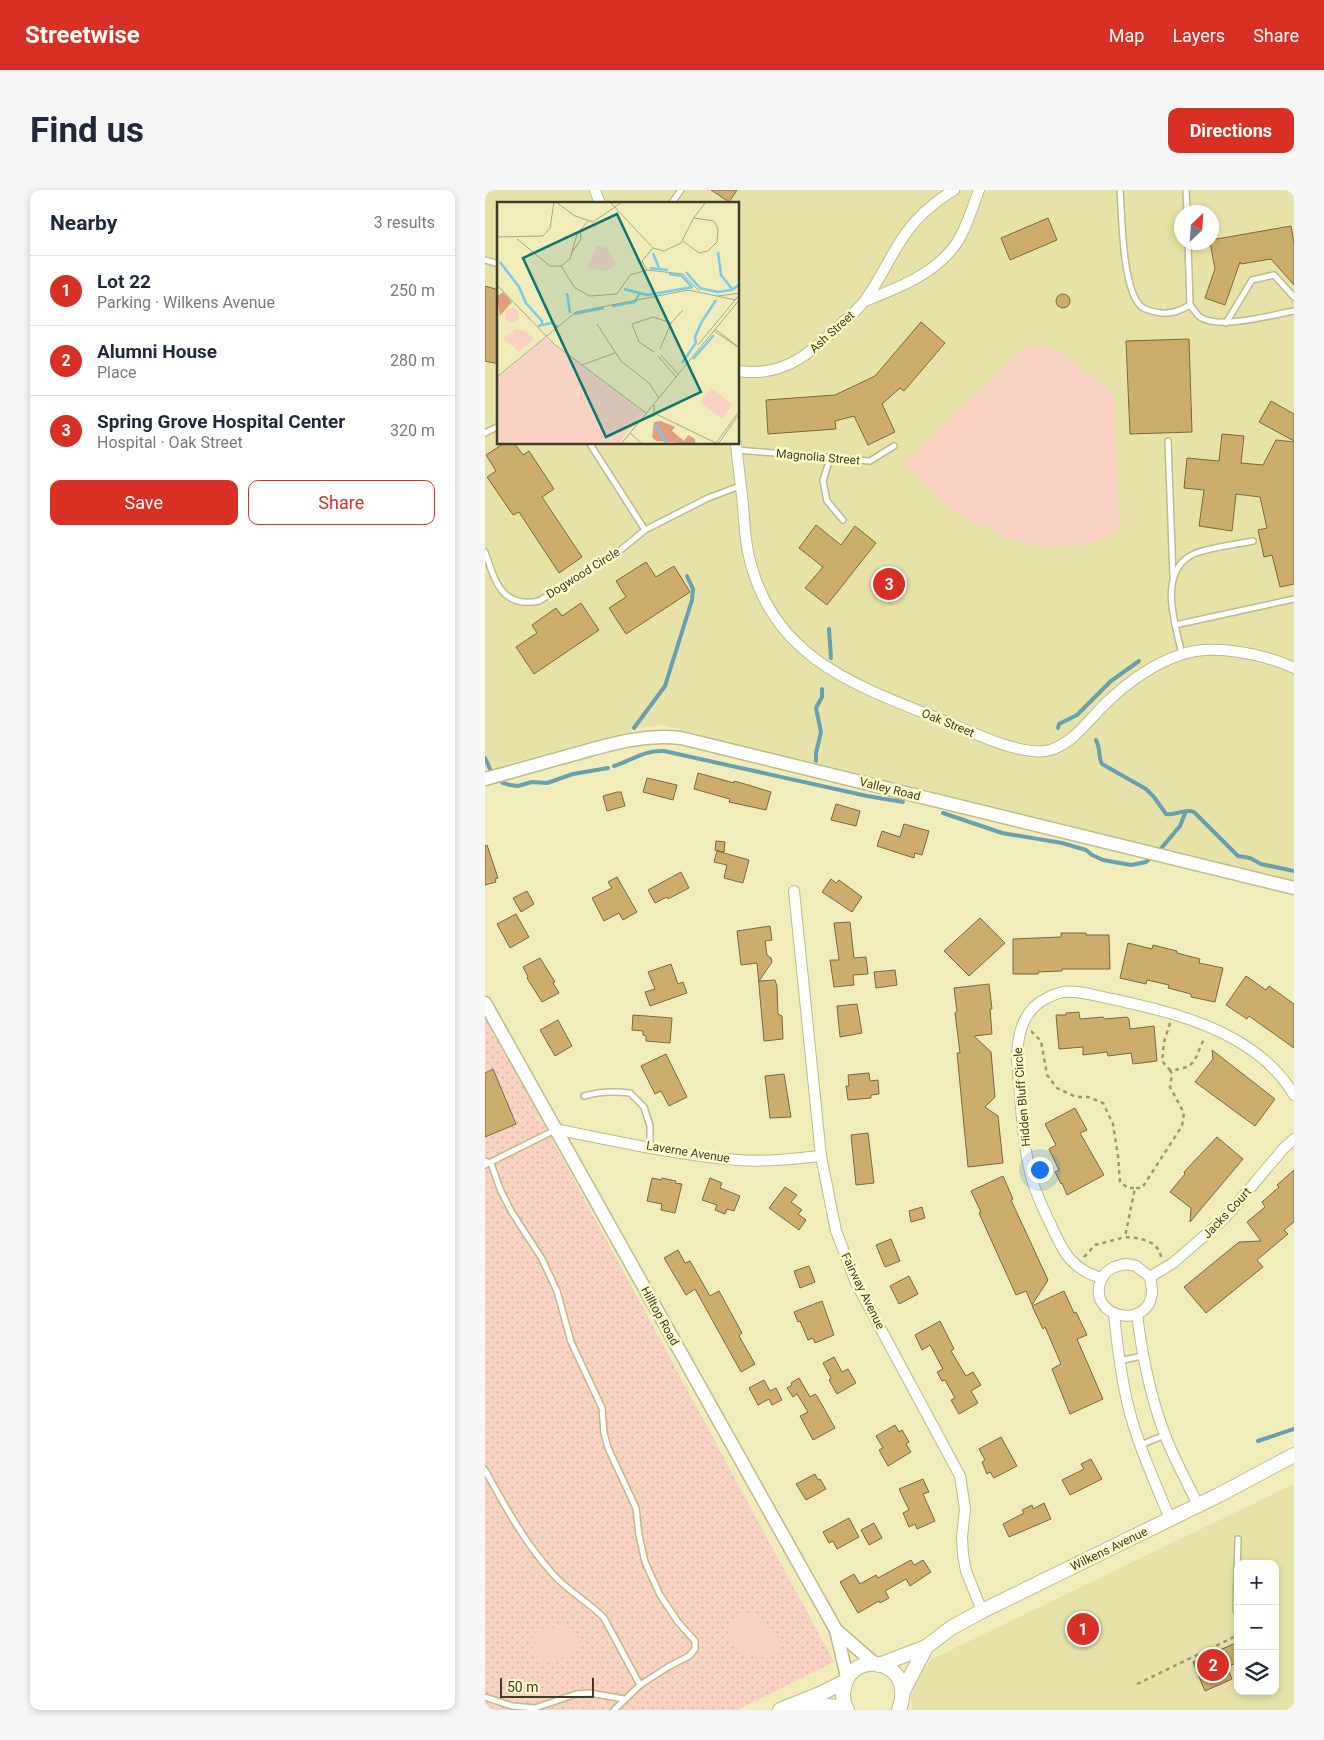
<!DOCTYPE html>
<meta charset="utf-8">
<style>
body{margin:0;font-family:Roboto,sans-serif;background:#f6f6f7;color:#1f2937}
.controls{position:absolute;right:15px;bottom:15px;display:grid;overflow:hidden;border-radius:10px;box-shadow:0 2px 8px #0003}
.controls button{width:45px;height:45px;display:grid;place-items:center;padding:0;border:0;border-bottom:1px solid #e0e1e3;background:#fff;color:#1f2937;font:25px sans-serif}
.compass{position:absolute;left:689px;top:15px;width:45px;height:45px;border-radius:50%;background:#fff;box-shadow:0 2px 8px #0003;rotate:25deg}
.scale{position:absolute;left:15px;bottom:12px;width:94px;box-sizing:border-box;padding-left:5px;border:2px solid #3f3d29;border-top:0;font-size:14px;line-height:18px;white-space:nowrap;color:#3f3d29;-webkit-text-stroke:4px #fefbc7;paint-order:stroke}
.you{position:absolute;left:554px;top:979px;width:18px;height:18px;margin:-12px;border:4px solid #fff;border-radius:50%;background:#1a73e8;box-shadow:0 0 0 8px #1a73e833}
.badge{display:grid;place-items:center;width:32px;height:32px;border-radius:50%;background:#d93025;color:#fff;font-size:16px;font-weight:700}
.pin{position:absolute;translate:-50% -50%;border:2px solid #fff;box-shadow:0 1px 5px #0006}
.list{margin:0;padding:0;list-style:none}
h2{display:flex;justify-content:space-between;align-items:center;height:65px;margin:0;padding:0 20px;font-size:21px}
h2 small{font-size:16px;font-weight:400;color:#747a83}
.list li{display:grid;grid-template-columns:32px 1fr auto;gap:15px;align-items:center;box-sizing:border-box;height:70px;padding:0 20px;border-top:1px solid #e0e1e3}
.list b{display:block;font-size:19px;white-space:nowrap}
.list p{margin:0;font-size:16px;white-space:nowrap;color:#747a83}
.list em{font-size:16px;font-style:normal;color:#747a83}
.actions{display:flex;gap:10px;padding:15px 20px}
.actions a{flex:1;padding:11px 0;border:1px solid #d93025;border-radius:10px;text-align:center;font-size:18px;color:#d93025}
.actions .main{background:#d93025;color:#fff}
.icon{flex:none;width:28px;height:28px;fill:none;stroke:currentColor;stroke-width:2;stroke-linecap:round;stroke-linejoin:round}
.map{position:relative;flex:none;width:809px;height:1520px;overflow:hidden;border-radius:10px}
header{display:flex;align-items:center;gap:30px;box-sizing:border-box;height:70px;padding:0 25px;background:#d93025;color:#fff}
header strong{font-size:24px}
nav{display:flex;gap:28px;margin-inline-start:auto;font-size:18px}
.intro{display:flex;align-items:center;justify-content:space-between;box-sizing:border-box;height:120px;padding:0 30px}
h1{margin:0;font-size:35px}
.button{padding:12px 22px;border-radius:10px;background:#d93025;color:#fff;font-size:18px;font-weight:700}
main{display:flex;gap:30px;padding:0 30px}
aside{flex:1;background:#fff;border-radius:10px;box-shadow:0 2px 8px #0003}
.map>svg:first-child{display:block}
</style>
<header>
<strong>Streetwise</strong>
<nav><a>Map</a><a>Layers</a><a>Share</a></nav>
</header>
<div class="intro"><h1>Find us</h1><a class="button">Directions</a></div>
<main>
<aside>
<h2>Nearby<small>3 results</small></h2>
<ul class="list">
<li><span class="badge">1</span><div><b>Lot 22</b><p>Parking · Wilkens Avenue</p></div><em>250 m</em></li>
<li><span class="badge">2</span><div><b>Alumni House</b><p>Place</p></div><em>280 m</em></li>
<li><span class="badge">3</span><div><b>Spring Grove Hospital Center</b><p>Hospital · Oak Street</p></div><em>320 m</em></li>
</ul>
<div class="actions"><a class="main">Save</a><a>Share</a></div>
</aside>
<div class="map">
<svg width="809" height="1520" viewBox="0 0 809 1520">
<defs>
<pattern id="grass-dots" width="8" height="8" patternUnits="userSpaceOnUse" patternTransform="scale(1.25)"><rect width="8" height="8" fill="#f9d2c2"/><path d="M2 2h.1M6 6h.1" fill="none" stroke="#d6b5a7" stroke-width="1.8" stroke-linecap="round"/></pattern>
</defs>
<rect width="100%" height="100%" fill="#f1edba"/>
<g fill="#e7e3a8" fill-rule="evenodd">
<path d="M0,0H809V691L178,535L160,537L0,580ZM14,14H254V254H14ZM696,22H726V52H696Z"/>
<path d="M809,1294V1520H427L426,1505L430,1493L439,1478L447,1469ZM753,1374H790V1501H753Z"/>
</g>
<path fill="url(#grass-dots)" d="M0,825L349,1472L252,1520H0Z"/>
<g fill="#f9d2c2">
<path d="M560,155L575,162L629,203L635,340L605,354L561,358L520,347L479,329L461,315L418,273L536,159L545,156Z"/>
<path d="M261,1423H266L271,1425L293,1451L296,1458C290,1476 239,1467 245,1440C247,1431 254,1426 261,1423Z"/>
<path d="M71,1437C83,1436 94,1442 93,1456C86,1468 66,1473 53,1468C47,1460 45,1451 49,1442Z"/>
</g>
<g fill="none" stroke-linecap="round" stroke-linejoin="round">
<g stroke="#68a0b0" stroke-width="4">
<path d="M344,439L346,468"/>
<path d="M149,538L180,496L207,410L208,399L202,386"/>
<path d="M573,538L574,534L592,525L626,491L654,471"/>
<path d="M611,550C616,560 613,567 617,574L661,599L669,607L681,624C691,626 700,618 709,622L753,666L765,668L776,674L809,681"/>
<path d="M0,568L6,581L18,593L25,595L33,596L47,592L62,593L88,584L123,578"/>
<path d="M331,571V563L336,542L331,518L337,507V499"/>
<path d="M129,576C148,570 159,560 179,561L382,606L418,612"/>
<path d="M458,623L517,643L577,653L601,660L607,665L618,670L646,675L661,672L667,667"/>
<path d="M673,662L695,636L701,621"/>
<path d="M773,1251L809,1239"/>
</g>
</g>
<g fill="#ccad6d" stroke="#7c673c">
<path d="M226,0H252L244,12Z"/>
<path d="M563,28L572,50L525,70L516,48Z"/>
<path d="M806,36L809,53V95L786,69L756,74L755,72L740,115L720,108L730,79L725,52L726,50Z"/>
<path d="M0,96L14,100V174L0,171Z"/>
<circle cx="578" cy="111" r="7"/>
<path d="M436,132L460,153L419,201L415,198L397,214L410,242L383,255L369,226L350,231L351,239L283,244L281,210L350,205L390,186Z"/>
<path d="M704,149L707,242L645,244L641,151Z"/>
<path d="M786,211L809,224V251L774,232Z"/>
<path d="M737,244L759,246L756,273L778,275L791,250L809,252V394L795,397L787,365L779,367L773,340L782,338L775,307L751,304L747,341L714,336L719,300L699,298L702,268L734,271Z"/>
<path d="M18,254H30L38,265L44,261L69,299L57,307L97,367L74,383L34,322L28,325L2,287L11,281L1,265Z"/>
<path d="M331,335L356,355L370,336L391,353L342,415L320,398L338,377L314,358Z"/>
<path d="M161,372L171,387L189,376L205,402L141,444L124,418L141,407L131,391Z"/>
<path d="M96,413L114,440L49,484L31,457L52,443L47,435L71,418L77,426Z"/>
<path d="M213,583L249,593V591L260,594L286,602L281,620L244,612L245,609L209,599Z"/>
<path d="M162,588L192,595L188,610L158,602Z"/>
<path d="M132,602H136L140,616L122,621L118,606Z"/>
<path d="M351,614L375,621L371,636L346,630Z"/>
<path d="M419,634L444,641L437,665L430,663L429,668L392,656L397,641L415,647Z"/>
<path d="M231,651L240,652L239,662L230,660Z"/>
<path d="M2,655L13,688L10,689L11,692L0,695V656Z"/>
<path d="M232,661L264,670L258,693L239,688L242,675L229,672Z"/>
<path d="M196,682L204,698L183,709L182,707L170,713L163,700Z"/>
<path d="M132,687L152,722L138,730L134,723L119,731L107,708L127,698L123,692Z"/>
<path d="M346,689L351,693L354,690L377,707L367,722L337,702Z"/>
<path d="M42,701L49,714L36,722L28,708Z"/>
<path d="M31,724L44,747L25,758L12,734Z"/>
<path d="M495,728L520,753L484,786L459,761Z"/>
<path d="M365,732L369,768L381,767L383,784L368,785L369,795L349,797L345,770H354L349,733Z"/>
<path d="M285,736L287,750L280,751L282,765L286,768L287,772L274,791L290,790L292,796L293,824L297,826L298,849L279,851L272,773L256,775L252,741Z"/>
<path d="M576,743H601V745H624L625,779H577V781L553,782V784H528V749L576,747Z"/>
<path d="M643,753L667,759L668,755L692,761V763L715,769L714,773L738,778L730,812L706,807V804L683,798L684,795L662,790L661,794L635,788Z"/>
<path d="M55,768L70,792L68,793L74,803L57,812L42,788L43,787L38,777Z"/>
<path d="M186,774L193,794L198,792L202,803L165,816L160,802L170,799L163,782Z"/>
<path d="M410,780L412,795L391,798L389,782Z"/>
<path d="M761,786L781,800L784,796L809,814V858L764,826L762,829L741,815Z"/>
<path d="M504,794L507,819H505L507,844L489,846L506,862L510,907L500,917L513,926L518,973L483,977L472,863H475L470,823L472,822L469,798Z"/>
<path d="M372,814L377,843L355,847L352,816Z"/>
<path d="M594,822L595,829L618,827L620,829L642,827L644,829L645,839L669,836L672,871L648,874L646,863L623,866L622,862L598,865V857L574,859L571,825H581V823Z"/>
<path d="M148,825L187,828L185,853L161,851V846L158,845V841L147,840Z"/>
<path d="M73,830L87,856L70,866L55,840Z"/>
<path d="M727,860L790,909L770,936L710,892L728,869Z"/>
<path d="M181,864L202,907L184,916L176,901L170,904L156,876Z"/>
<path d="M8,879L31,934L0,947V883Z"/>
<path d="M384,883L385,891L393,890L394,904L386,905V908L363,910L361,896H364L363,885Z"/>
<path d="M299,884L306,927L285,928L280,886Z"/>
<path d="M590,918L602,940L595,943L619,985L582,1005L577,993L576,994L570,982L574,980L564,959L571,955L560,934Z"/>
<path d="M383,943L389,993L371,995L366,945Z"/>
<path d="M732,947L758,969L705,1032L706,1018L685,1002L700,984L699,982Z"/>
<path d="M809,980V1032L799,1040L803,1044L772,1070L778,1077L721,1123L699,1097L754,1052L776,1051L762,1032L780,1017L777,1012L794,997L792,995Z"/>
<path d="M518,986L528,1009L526,1010L563,1090L547,1115L541,1101L531,1105L494,1023L496,1022L486,1001Z"/>
<path d="M167,988L176,990L177,988L191,991L190,993L197,994L190,1023L176,1020L177,1014L162,1011Z"/>
<path d="M225,988L237,993L235,998L255,1006L249,1021L242,1019L240,1024L230,1020L232,1015L217,1010Z"/>
<path d="M300,997L312,1005L306,1012L317,1020L313,1024L321,1030L314,1040L284,1018Z"/>
<path d="M437,1017L440,1028L426,1032L424,1021Z"/>
<path d="M406,1049L415,1071L400,1077L391,1055Z"/>
<path d="M193,1060L200,1073L205,1071L225,1106L234,1101L257,1143L254,1146L270,1174L256,1182L210,1099L201,1105L179,1068Z"/>
<path d="M324,1076L330,1092L315,1098L309,1081Z"/>
<path d="M424,1086L433,1104L414,1114L405,1096Z"/>
<path d="M579,1101L589,1123L591,1122L602,1145L592,1149L618,1209L585,1224L567,1179L576,1174L560,1137L558,1139L547,1116Z"/>
<path d="M337,1111L349,1145L330,1153L328,1148L323,1150L315,1131L313,1132L309,1122Z"/>
<path d="M455,1131L469,1159L466,1161L481,1186L488,1182L496,1195L486,1201L493,1213L474,1224L466,1210L470,1208L460,1190L457,1191L452,1182L458,1179L445,1155L437,1160L430,1145Z"/>
<path d="M349,1167L357,1182L363,1179L371,1193L352,1204L344,1190L346,1188L338,1173Z"/>
<path d="M314,1188L325,1207L330,1204L332,1206L350,1238L328,1250L315,1226L323,1222L312,1204L308,1207L302,1198L307,1195L306,1193Z"/>
<path d="M279,1190L285,1201L291,1198L297,1210L287,1215L284,1209L273,1215L264,1198Z"/>
<path d="M410,1235L414,1242L417,1240L424,1252L421,1254L426,1262L403,1276L394,1260L398,1258L391,1246Z"/>
<path d="M516,1247L532,1276L509,1288L505,1282L502,1284L497,1272L500,1270L494,1259Z"/>
<path d="M606,1269L617,1289L585,1305L577,1290L599,1279L596,1274Z"/>
<path d="M330,1284L333,1290L335,1289L341,1299L321,1310L311,1294Z"/>
<path d="M438,1289L444,1302L438,1304L450,1331L432,1339L430,1334L424,1337L418,1323L424,1320L414,1299Z"/>
<path d="M559,1313L566,1329L524,1347L518,1334L539,1323L537,1320L547,1315L548,1319Z"/>
<path d="M364,1328L374,1347L352,1359L348,1351L344,1353L338,1342Z"/>
<path d="M389,1333L397,1348L384,1355L376,1340Z"/>
<path d="M426,1370L429,1375L438,1370L446,1382L425,1396L421,1389L400,1401L404,1408L395,1413L394,1411L373,1423L355,1392L369,1384L375,1394L391,1385L393,1388Z"/>
<path d="M753,1452V1472L742,1477L747,1489L720,1501L708,1472Z"/>
</g>
<g fill="none" stroke-linecap="round" stroke-linejoin="round">
<defs>
<g id="service">
<path d="M635,0C637,25 637,102 657,117C662,121 670,122 676,123C687,124 695,121 705,115"/>
<path d="M701,0L702,22"/>
<path d="M186,14L196,0"/>
<path d="M703,52L705,115"/>
<path d="M0,70L14,74"/>
<path d="M705,115C708,118 711,124 715,127C733,140 787,125 809,121"/>
<path d="M741,133L767,90L789,85L809,107"/>
<path d="M0,243L14,236"/>
<path d="M683,251L688,387"/>
<path d="M105,254L160,340"/>
<path d="M252,260L385,271L409,256"/>
<path d="M345,268L338,291L342,311L358,330"/>
<path d="M0,362C10,390 16,419 54,411L132,363L160,340L223,308L255,296"/>
<path d="M690,435L809,409"/>
<path d="M697,464C690,434 671,379 711,363C728,357 749,355 768,351"/>
<path d="M99,906C115,901 129,901 145,903L159,917L165,936V957"/>
<path d="M0,971L6,973L15,999L26,1021L57,1069L72,1101L86,1152L117,1218L119,1243L123,1258L151,1318L154,1345L160,1372L175,1405L193,1432L210,1451V1459L204,1466L183,1477L155,1495L119,1428C103,1411 82,1401 67,1383C39,1352 20,1316 0,1280"/>
<path d="M0,975L70,940"/>
<path d="M634,1171L657,1166"/>
<path d="M655,1255L680,1245"/>
<path d="M753,1425L751,1419L753,1349"/>
<path d="M0,1507L27,1516L50,1518L91,1504L105,1503L139,1509"/>
<path d="M129,1520L155,1495"/>
</g>
<g id="minor">
<path d="M110,0L115,14"/>
<path d="M380,111C413,98 450,84 471,54C482,38 487,18 494,0"/>
<path d="M254,181C299,188 327,162 357,133C365,126 375,118 381,109C396,88 406,64 421,43C433,26 451,11 469,0"/>
<path d="M251,254C253,274 256,295 258,316C259,331 260,347 263,362C285,469 372,496 462,532C487,542 539,568 565,560C589,553 604,529 621,513C642,493 668,474 695,465C728,453 779,464 809,478"/>
<path d="M309,701L336,966L351,1041L371,1093L475,1286L480,1319L477,1347L478,1365L481,1381L497,1421"/>
<path d="M70,939C130,951 191,965 252,970C280,972 308,969 336,966"/>
<path d="M641,1074L651,1076L665,1087C666,1092 667,1097 667,1102C664,1142 601,1127 616,1090C621,1079 630,1076 641,1074Z"/>
<path d="M665,1087L688,1073L740,1028L798,959L809,949"/>
<path d="M617,1088C587,1080 578,1062 566,1035C560,1023 554,1010 549,996C537,959 536,910 532,870C532,845 538,818 564,807C568,805 574,803 578,802C594,800 612,806 627,809C668,818 712,828 749,849C774,863 795,881 809,905"/>
<path d="M629,1124C632,1153 635,1182 642,1211C651,1251 669,1290 685,1329"/>
<path d="M652,1124C657,1165 665,1206 680,1245C689,1269 702,1292 713,1315"/>
</g>
<g id="tertiary">
<path d="M0,589C30,581 60,572 90,564C126,554 158,544 196,548L809,698"/>
<path d="M0,813L351,1440L362,1487"/>
<path d="M351,1440L389,1473"/>
</g>
<g id="secondary">
<path d="M394,1475L441,1457L466,1438L497,1421L734,1305L809,1265"/>
<path d="M418,1501L441,1457"/>
<path d="M318,1516L335,1515L360,1518"/>
<path d="M295,1520L335,1504L361,1491"/>
<path d="M362,1520C357,1512 357,1503 360,1494C371,1458 432,1472 414,1520"/>
</g>
</defs>
<use href="#service" stroke="#beba89" stroke-width="8"/>
<use href="#minor" stroke="#beba89" stroke-width="12"/>
<use href="#tertiary" stroke="#beba89" stroke-width="15"/>
<use href="#secondary" stroke="#beba89" stroke-width="16"/>
<g stroke="#9b9874" stroke-width="2.5" stroke-dasharray="4 4" stroke-linecap="butt">
<path d="M685,833L679,852L677,871L685,880C713,879 709,868 720,847"/>
<path d="M546,841L556,851L562,885L572,898L591,907H603L618,913L628,934L633,966L635,992L643,998H650"/>
<path d="M599,1067L610,1055L640,1047"/>
<path d="M676,1067C673,1050 655,1048 640,1047L650,998H657L697,936L699,923L685,897L687,884L685,880"/>
<path d="M652,1494L753,1445"/>
</g>
<use href="#service" stroke="#fff" stroke-width="5"/>
<use href="#minor" stroke="#fff" stroke-width="10"/>
<use href="#tertiary" stroke="#fff" stroke-width="12"/>
<use href="#secondary" stroke="#fff" stroke-width="14"/>
</g>
<g text-anchor="middle" stroke-width="5" stroke-linejoin="round" paint-order="stroke">
<g font-size="12" fill="#3f3d29" stroke="#fefbc7">
<text transform="translate(347 142) rotate(-42)" y="4">Ash Street</text>
<text transform="translate(333 267) rotate(5)" y="4">Magnolia Street</text>
<text transform="translate(98 383) rotate(-32)" y="4">Dogwood Circle</text>
<text transform="translate(463 533) rotate(22)" y="4">Oak Street</text>
<text transform="translate(405 599) rotate(14)" y="4">Valley Road</text>
<text transform="translate(537 907) rotate(-95)" y="4">Hidden Bluff Circle</text>
<text transform="translate(203 962) rotate(9)" y="4">Laverne Avenue</text>
<text transform="translate(742 1023) rotate(-47)" y="4">Jacks Court</text>
<text transform="translate(378 1101) rotate(64)" y="4">Fairway Avenue</text>
<text transform="translate(175 1126) rotate(61)" y="4">Hilltop Road</text>
<text transform="translate(624 1359) rotate(-26)" y="4">Wilkens Avenue</text>
</g>
</g>
<g transform="translate(12 12)">
<rect width="242" height="242" fill="#f1edba"/>
<path d="M48,136L147,210L121,242H0V177Z" fill="#f9d2c2"/>
<path d="M6,90L15,100L3,114L0,94ZM164,219L178,225L175,229L187,239L191,233L198,237V242L159,239L155,235L157,220Z" fill="#e19e81"/>
<path d="M100,44L110,46L119,62L116,65L106,69L90,66ZM8 113a7 7 0 1 1 14 0a7 7 0 1 1-14 0ZM19,127L29,129L37,137L22,150L6,136ZM214,186L236,202L225,217L203,200Z" fill="#f9d2c2"/>
<path fill="none" stroke="#7acbea" stroke-width="2.5" d="M221,50L224,73L235,87M156,51L162,66M3,60L22,85L29,101L45,119V124M153,66L171,68M189,70L203,86M172,72L185,74L194,84M202,86L221,90L235,88L243,82M127,87L150,93L196,85M70,91L73,111M115,104L138,100L142,92M77,112L107,106M41,124L54,121L61,125M196,157L217,133M185,161L199,141L198,135L204,121L219,98M158,222L170,242"/>
<path fill="none" stroke="#aaa780" stroke-width="1" d="M59,0L78,14L96,20L125,0M113,0L156,46L167,49L184,41L196,17L209,0M0,35L46,34L53,26L57,0M20,37L53,64H64L73,57L80,32L91,19M186,39L202,51L211,49L220,40L221,27L217,19L197,16M156,46L145,59L150,68L186,72L202,89M76,49L84,37L83,28M64,64L78,86L93,94L120,92L133,73L150,68M0,83L57,142L149,211M221,94L243,91M100,122L124,159L152,181L162,196M218,127L243,146M217,129L241,145M201,143L243,92M163,147L174,121L186,108M157,150L142,140L135,122L156,115L174,121M164,153L181,172M161,154L179,175M85,163L118,151M0,175L79,110L191,88L239,98M157,211L221,242M146,217L157,214V203M133,231L145,242M219,241L243,208M124,242L243,97M221,242L243,211"/>
<path fill="#0f766e" fill-opacity="0.15" stroke="#0f766e" stroke-width="2.5" d="M120,12L204,190L109,235L26,56Z"/>
<rect width="242" height="242" fill="none" stroke="#3f3d29" stroke-width="2.5"/>
</g>
</svg>
<div class="controls">
<button>+</button>
<button>−</button>
<button><svg class="icon" aria-label="layers" viewBox="0 0 24 24"><path d="M12 4l9 5-9 5-9-5zM3 14l9 5 9-5"/></svg></button>
</div>
<svg class="compass" viewBox="-18 -18 36 36"><path d="M0-13l5 13h-10z" fill="#e53935"/><path d="M0 13l5-13h-10z" fill="#747a83"/></svg>
<div class="scale">50 m</div>
<div class="you"></div>
<div class="pin badge" style="left:598px;top:1439px">1</div>
<div class="pin badge" style="left:728px;top:1475px">2</div>
<div class="pin badge" style="left:404px;top:394px">3</div>
</div>
</main>
